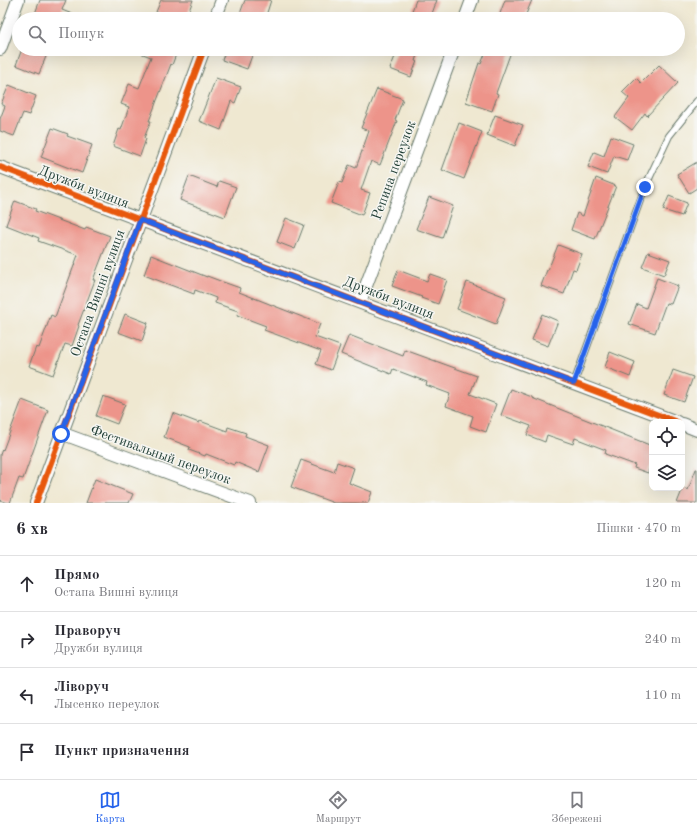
<!DOCTYPE html>
<html lang="uk">
<meta charset="utf-8">
<style>
body{margin:0;font-family:"Old Standard TT",serif;background:#f7f7f7;color:#2b2b33}
.controls{position:absolute;right:12px;bottom:12px;display:grid;overflow:hidden;border-radius:8px;box-shadow:0 4px 16px #0002}
.controls button{width:36px;height:36px;display:grid;place-items:center;padding:0;border:0;border-bottom:1px solid #e1e1e2;background:#fff;color:#2b2b33;font:20px sans-serif}
.stop{position:absolute;width:12px;height:12px;margin:-9px;border:3px solid #2563eb;border-radius:50%;background:#fff}
.stop.end{background:#2563eb;border-color:#fff;box-shadow:0 1px 4px #0008}
.list{margin:0;padding:0;list-style:none}
h2{display:flex;justify-content:space-between;align-items:center;height:52px;margin:0;padding:0 16px;font-size:17px}
h2 small{font-size:13px;font-weight:400;color:#7c7c81}
.list li{display:grid;grid-template-columns:26px 1fr auto;gap:12px;align-items:center;box-sizing:border-box;height:56px;padding:0 16px;border-top:1px solid #e1e1e2}
.list b{display:block;font-size:15px;white-space:nowrap}
.list p{margin:0;font-size:13px;white-space:nowrap;color:#7c7c81}
.list em{font-size:13px;font-style:normal;color:#7c7c81}
.icon{flex:none;width:22px;height:22px;fill:none;stroke:currentColor;stroke-width:2;stroke-linecap:round;stroke-linejoin:round}
.map{position:relative;flex:none;width:697px;height:503px;overflow:hidden}
.search{position:absolute;background:#fff;box-shadow:0 4px 16px #0002;left:12px;right:12px;top:12px;height:44px;display:flex;align-items:center;gap:10px;box-sizing:border-box;padding:0 14px;border-radius:22px;color:#7c7c81;font-size:15px}
.sheet{height:276px;background:#fff}
nav{display:flex;justify-content:space-around;align-items:center;box-sizing:border-box;height:56px;border-top:1px solid #e1e1e2;background:#fff;font-size:11px;color:#7c7c81}
nav a{display:grid;justify-items:center;gap:2px}
nav .on{color:#2563eb}
.map>svg:first-child{display:block}
</style>
<div class="map">
<svg width="697" height="503" viewBox="0 0 697 503">
<rect width="100%" height="100%" fill="#f6f6f2"/>
<filter id="ink" filterUnits="userSpaceOnUse"><feTurbulence type="fractalNoise" baseFrequency=".025" numOctaves="2"/><feDisplacementMap in="SourceGraphic" scale="8" xChannelSelector="R" yChannelSelector="G"/><feConvolveMatrix kernelMatrix="1 2 1 2 8 2 1 2 1" color-interpolation-filters="sRGB"/></filter>
<filter id="wash" filterUnits="userSpaceOnUse"><feTurbulence type="fractalNoise" baseFrequency=".012" numOctaves="4" result="noise"/><feDisplacementMap in="SourceGraphic" scale="16" xChannelSelector="R" yChannelSelector="G"/><feGaussianBlur stdDeviation="0.9" result="paint"/><feColorMatrix in="noise" values="0 0 0 0 0 0 0 0 0 0 0 0 0 0 0 0 0 1.4 0 .05"/><feComposite in="paint" operator="in"/></filter>
<g filter="url(#wash)">
<rect width="100%" height="100%" fill="#efe8d1"/>
<g id="blocks">
<g fill="#ed948a">
<path d="M40,0H66L62,10L82,18V19H33Z"/>
<path d="M161,0H193L186,19H174L156,12Z"/>
<path d="M245,0H271L265,19H238Z"/>
<path d="M416,0H437L430,19H409Z"/>
<path d="M505,0H532L524,19H498Z"/>
<path d="M22,49H49L39,74L16,65Z"/>
<path d="M132,49H178L172,65L171,64L149,121H151L144,138L146,139L140,156L113,146L119,129L121,130L129,107L121,104L129,84L139,88L151,57L132,50Z"/>
<path d="M226,49H241L253,53L247,69L222,60Z"/>
<path d="M398,49H419L415,61H417L411,77L390,69Z"/>
<path d="M487,49H512L496,93L498,94L492,111L466,102L479,63L481,64Z"/>
<path d="M659,65L678,83L647,116L645,113L632,130L615,117L629,98L622,92L636,78L641,83Z"/>
<path d="M216,78L241,87L235,103L231,101L221,130L199,121Z"/>
<path d="M9,85L36,96L29,115L23,113L14,136L0,131V119L5,106L1,104Z"/>
<path d="M377,89L403,99L395,120L397,121L380,165L371,161L361,190L370,193L362,215L331,203L339,182L342,183L349,165L356,168L369,131L361,128Z"/>
<path d="M495,115L523,125L515,146L487,135Z"/>
<path d="M459,123L482,132L464,179L442,170Z"/>
<path d="M52,128L68,134L67,136L92,145L82,173L41,157Z"/>
<path d="M611,136L633,144L627,160L614,156L607,174L588,167L594,152L604,156Z"/>
<path d="M697,162V188L689,193L677,174Z"/>
<path d="M189,176L217,187L219,181L236,187L225,217L180,200Z"/>
<path d="M596,178L616,186L595,239L571,230L577,213L583,216Z"/>
<path d="M669,196L687,203L682,216L663,210Z"/>
<path d="M429,197L453,206L442,238L416,229Z"/>
<path d="M15,201L36,209L35,211L85,230L86,227L110,236L93,280H95L78,325L79,326L72,346L65,344L53,375L29,366L36,347L39,348L51,315L55,317L78,255L38,241L39,238L6,225Z"/>
<path d="M286,218L304,225L295,249L277,242Z"/>
<path d="M558,245L582,254L576,270L573,269L564,294L541,286L547,270H548Z"/>
<path d="M648,252L670,260L664,275L642,267Z"/>
<path d="M151,255L207,277V276L223,282L240,288L239,292L320,324L315,337L340,346L331,370L316,364L321,351L264,330L266,326L237,315L238,311L215,303L216,298L195,290L194,294L144,275Z"/>
<path d="M398,270L427,281L430,274L447,280L438,304L421,298L422,297L392,286Z"/>
<path d="M657,278L678,286L671,304L666,303L655,333L629,324L637,304L646,308Z"/>
<path d="M467,282L506,297L496,324L457,309Z"/>
<path d="M125,314L148,323L142,341L118,332Z"/>
<path d="M542,314L558,321L548,346L532,340Z"/>
<path d="M349,335L403,356L405,350L477,376L470,394L496,404L486,432L470,426L473,416L446,406L450,394L426,385L427,382L393,369L391,374L341,354Z"/>
<path d="M610,352L635,362L630,377L605,367Z"/>
<path d="M673,370L693,377L684,402L664,395Z"/>
<path d="M511,389L532,397V398L652,446V462L648,473L634,468L635,465L605,454L606,450L575,438L573,444L547,435L545,442L527,435L531,426L501,415Z"/>
<path d="M103,396L125,404L117,424L96,416Z"/>
<path d="M22,400L48,410L23,479L19,478L10,503H8L0,500V455L2,449L3,450Z"/>
<path d="M173,413L199,423L200,421L227,431L228,427L246,433L245,436L269,445L259,472L235,462L234,465L206,454L205,456L189,450L190,447L164,437Z"/>
<path d="M301,460L334,472L337,462L354,468L349,483L372,492L368,503H334L291,487Z"/>
<path d="M696,469H697V503H677L683,488L688,490Z"/>
<path d="M95,479L133,494L129,503H86Z"/>
</g>
</g>
</g>
<g filter="url(#ink)">
<use href="#blocks" fill-opacity="0" stroke="#68796b" stroke-width="1"/>
<g fill="none" stroke-linecap="round" stroke-linejoin="round">
<defs>
<path id="service" d="M574,383L645,187L669,136L697,101"/>
<g id="minor">
<path d="M215,19L222,0"/>
<path d="M465,19L472,0"/>
<path d="M0,49L18,0"/>
<path d="M0,167L677,422"/>
<path d="M360,302L454,49"/>
<path d="M682,424L697,430"/>
<path d="M61,433L250,503"/>
<path d="M36,503L204,49"/>
</g>
</defs>
<use href="#service" stroke="#68796b" stroke-width="8"/>
<use href="#minor" stroke="#68796b" stroke-width="14"/>
<use href="#service" stroke="#fff" stroke-width="6"/>
<use href="#minor" stroke="#fff" stroke-width="12"/>
<defs>
<g id="cycleway">
<path d="M0,167L677,422"/>
<path d="M36,503L204,49"/>
</g>
</defs>
<use href="#cycleway" stroke="#f6f6f2" stroke-width="8"/>
<use href="#cycleway" stroke="#e8590c" stroke-width="6"/>
</g>
</g>
<g fill="none" stroke-linecap="round" stroke-linejoin="round" filter="url(#ink)">
<path stroke="#2563eb" stroke-width="5" d="M61,434L140,220L574,383L645,187"/>
</g>
<g text-anchor="middle" stroke-width="3" stroke-linejoin="round" paint-order="stroke">
<g font-size="14" fill="#1f3d34" stroke="#f6f6f2">
<text transform="translate(393 170) rotate(-70)" y="5">Репина переулок</text>
<text transform="translate(84 186) rotate(21)" y="5">Дружби вулиця</text>
<text transform="translate(97 293) rotate(-70)" y="5">Остапа Вишні вулиця</text>
<text transform="translate(389 297) rotate(21)" y="5">Дружби вулиця</text>
<text transform="translate(161 454) rotate(20)" y="5">Фестивальный переулок</text>
</g>
</g>
</svg>
<div class="controls">
<button><svg class="icon" aria-label="locate" viewBox="0 0 24 24"><circle cx="12" cy="12" r="6"/><path d="M12 2v4M12 18v4M2 12h4M18 12h4"/></svg></button>
<button><svg class="icon" aria-label="layers" viewBox="0 0 24 24"><path d="M12 4l9 5-9 5-9-5zM3 14l9 5 9-5"/></svg></button>
</div>
<div class="stop" style="left:61px;top:434px"></div>
<div class="stop end" style="left:645px;top:187px"></div>
<div class="search"><svg class="icon" aria-label="search" viewBox="0 0 24 24"><circle cx="10" cy="10" r="6"/><path d="M15 15l6 6"/></svg>Пошук</div>
</div>
<section class="sheet">
<h2>6 хв<small>Пішки · 470 m</small></h2>
<ul class="list">
<li><svg class="icon" aria-label="ahead" viewBox="0 0 24 24"><path d="M12 20V5M6 11l6-6 6 6"/></svg><div><b>Прямо</b><p>Остапа Вишні вулиця</p></div><em>120 m</em></li>
<li><svg class="icon" aria-label="right" viewBox="0 0 24 24"><path d="M7 20v-9h11M14 6l5 5-5 5"/></svg><div><b>Праворуч</b><p>Дружби вулиця</p></div><em>240 m</em></li>
<li><svg class="icon" aria-label="left" viewBox="0 0 24 24"><path d="M17 20v-9H6M10 6l-5 5 5 5"/></svg><div><b>Ліворуч</b><p>Лысенко переулок</p></div><em>110 m</em></li>
<li><svg class="icon" aria-label="arrive" viewBox="0 0 24 24"><path d="M6 21V4h12l-3 4 3 4H6"/></svg><div><b>Пункт призначення</b></div></li>
</ul>
</section>
<nav>
<a class="on"><svg class="icon" aria-label="map" viewBox="0 0 24 24"><path d="M3 6l6-2 6 2 6-2v14l-6 2-6-2-6 2zM9 4v14M15 6v14"/></svg>Карта</a>
<a><svg class="icon" aria-label="directions" viewBox="0 0 24 24"><path d="M12 3l9 9-9 9-9-9zM9 14v-3h6M13 9l2 2-2 2"/></svg>Маршрут</a>
<a><svg class="icon" aria-label="saved" viewBox="0 0 24 24"><path d="M7 4h10v16l-5-4-5 4z"/></svg>Збережені</a>
</nav>
